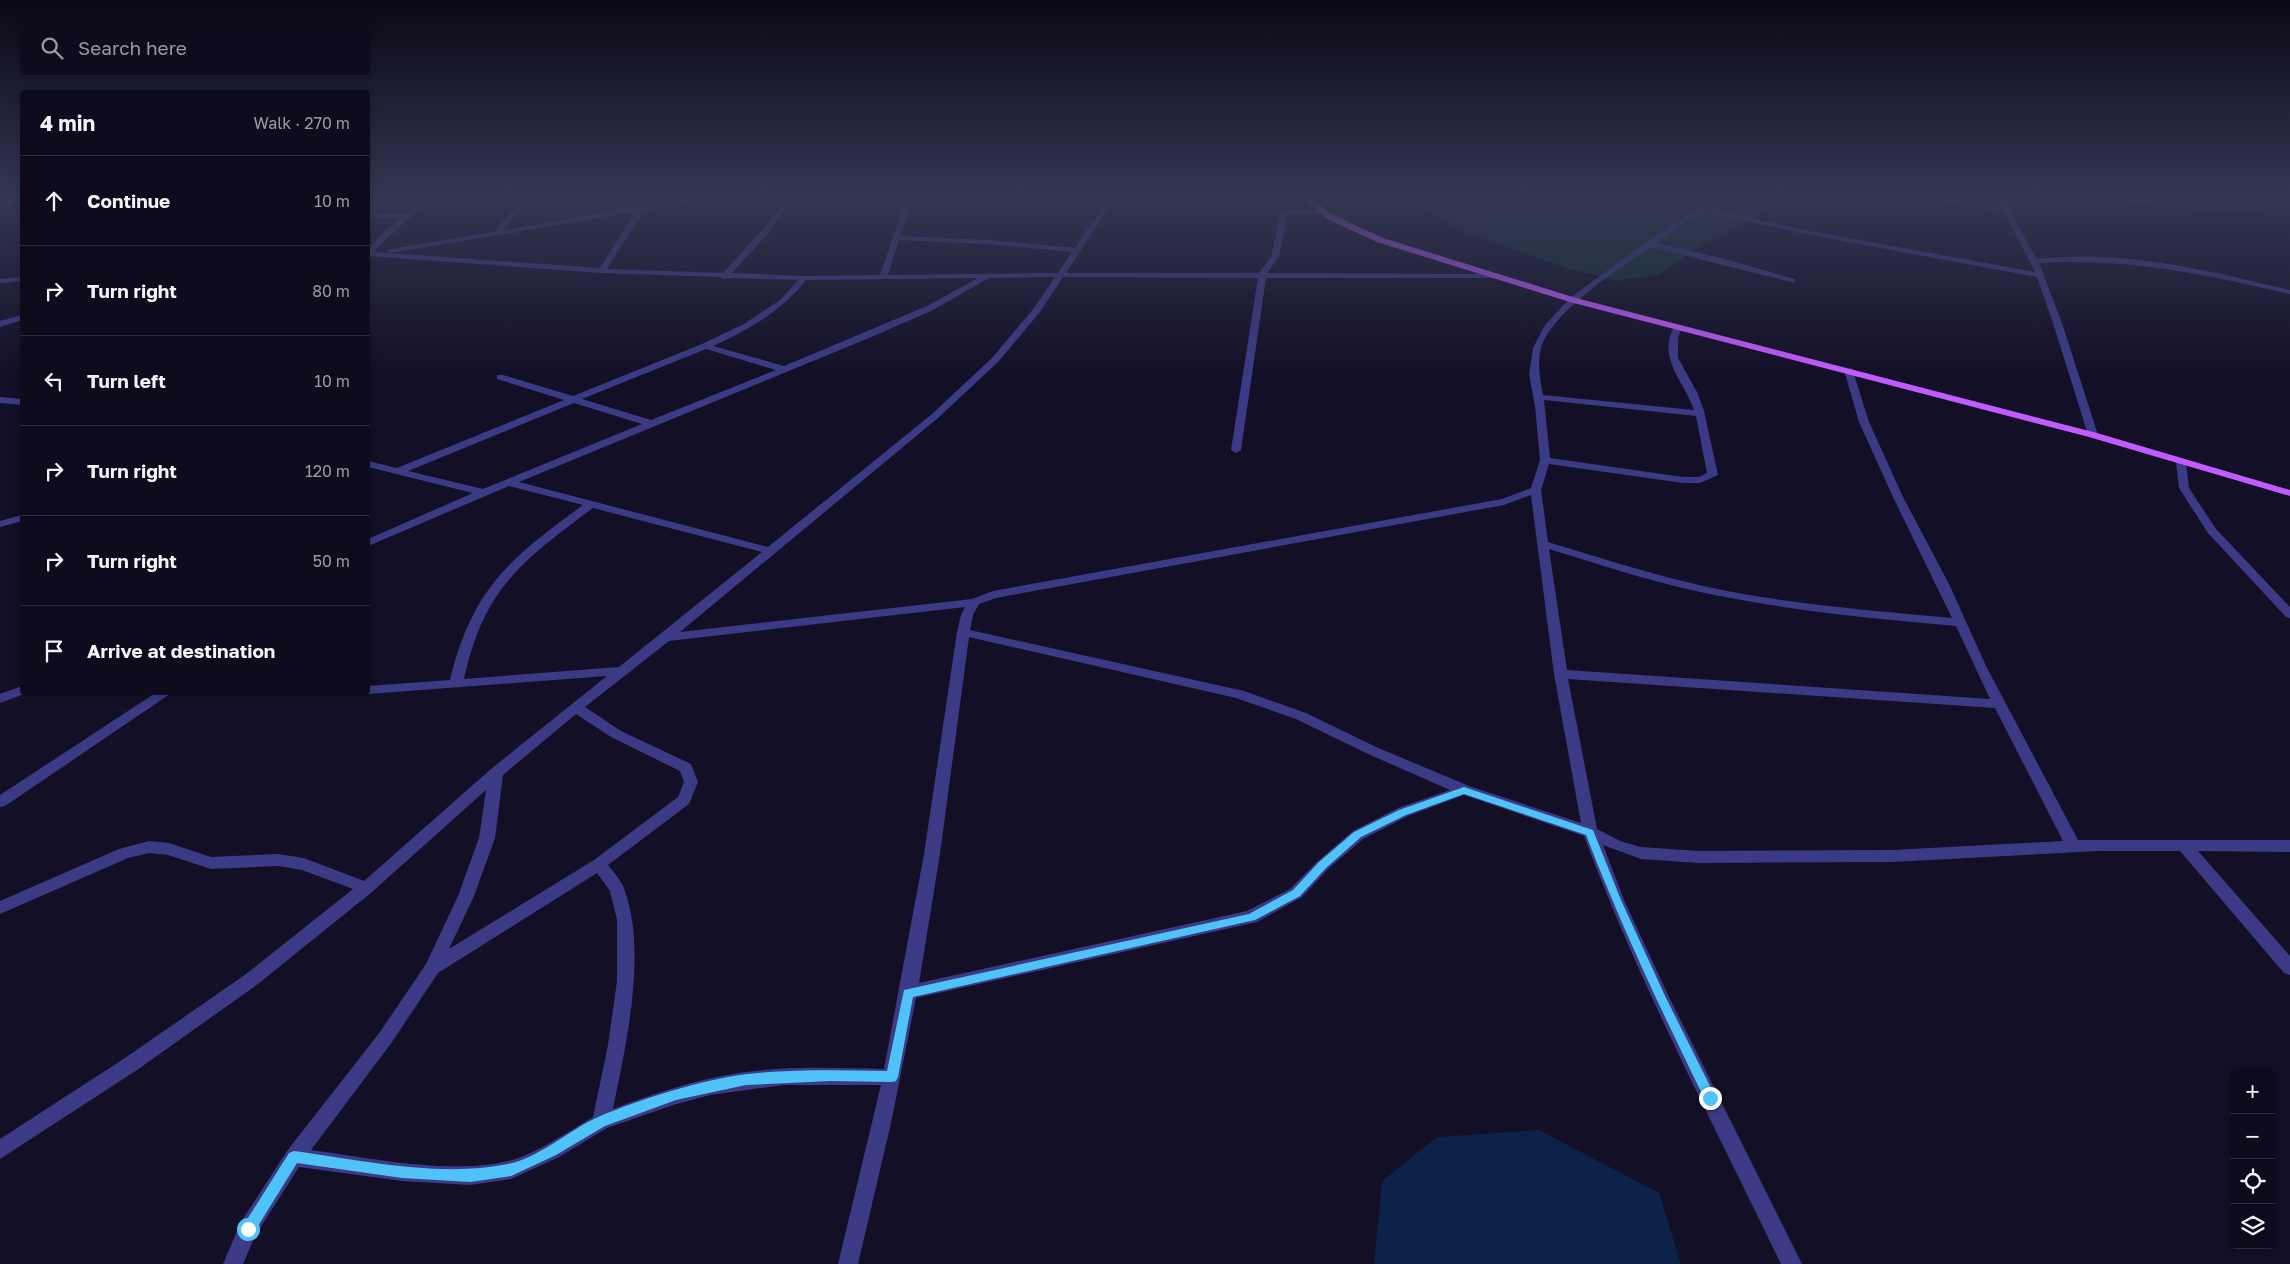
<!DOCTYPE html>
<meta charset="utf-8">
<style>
body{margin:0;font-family:"Golos Text",sans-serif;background:#1c1929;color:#f1f3f6}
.controls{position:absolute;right:15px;bottom:15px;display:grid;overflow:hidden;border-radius:5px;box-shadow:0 2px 8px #0003}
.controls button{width:45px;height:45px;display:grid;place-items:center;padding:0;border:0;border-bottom:1px solid #2e2b3b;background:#0e0b1c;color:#f1f3f6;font:25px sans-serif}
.stop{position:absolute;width:15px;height:15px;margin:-11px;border:4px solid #4fc3f7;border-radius:50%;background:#fff}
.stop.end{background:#4fc3f7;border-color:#fff;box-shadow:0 1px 5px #0008}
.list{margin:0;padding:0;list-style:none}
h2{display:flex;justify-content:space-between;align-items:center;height:65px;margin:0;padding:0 20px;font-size:21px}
h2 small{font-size:16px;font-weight:400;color:#9b9ba3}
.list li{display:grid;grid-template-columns:32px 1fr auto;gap:15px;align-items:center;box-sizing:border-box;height:90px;padding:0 20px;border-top:1px solid #2e2b3b}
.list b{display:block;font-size:19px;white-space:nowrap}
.list em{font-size:16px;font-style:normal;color:#9b9ba3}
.icon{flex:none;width:28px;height:28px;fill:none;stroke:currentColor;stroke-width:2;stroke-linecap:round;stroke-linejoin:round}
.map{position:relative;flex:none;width:2290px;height:1264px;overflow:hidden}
.search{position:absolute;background:#0e0b1c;box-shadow:0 2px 8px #0003;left:20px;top:20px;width:350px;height:55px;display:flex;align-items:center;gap:12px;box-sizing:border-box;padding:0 18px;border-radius:5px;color:#9b9ba3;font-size:19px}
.panel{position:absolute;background:#0e0b1c;box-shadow:0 2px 8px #0003;left:20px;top:90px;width:350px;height:605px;border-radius:5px}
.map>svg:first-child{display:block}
</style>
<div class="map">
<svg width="2290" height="1264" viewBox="0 0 2290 1264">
<rect width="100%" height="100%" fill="#130f26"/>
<path fill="#12302f" d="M1396,196H1783L1745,224L1694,249L1661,274L1618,281L1564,267L1470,233Z"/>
<path fill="#0c2248" d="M1539,1130L1659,1193L1681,1264H1374L1382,1181L1437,1137Z"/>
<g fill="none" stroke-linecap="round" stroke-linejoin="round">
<g fill="#3d3a85" fill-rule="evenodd">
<path d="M19,196H22V199L0,208V203Z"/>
<path d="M428,196H435L387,238L374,252L600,268L635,212L390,253L386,251L390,249L494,232L525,196H532L503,230L615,211L627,196H634L624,210L709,196H724L643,211L607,269L723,273L766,226L787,196H793L771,230L732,273L804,276L880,275L907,196H913L900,236L989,240L1075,248L1110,196H1116L1066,273H1259L1271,257L1281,212L1293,210L1323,209H1326V213L1287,215L1279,257L1267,273L1495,274L1499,276L1495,278H1266L1241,450L1236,453L1231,450L1258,278L1063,277L1040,312L998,362L938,418L680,632L972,599L993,591L1502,499L1531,488L1540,460L1535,406L1529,374L1533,348L1545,325L1570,298L1646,242L1716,196H1723L1707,208L1805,230L2035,272L2004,212L1903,196H1921L2002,207L2001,196H2007L2015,221L2037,259C2057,257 2077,256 2098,257C2163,259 2227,275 2290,290V294C2203,274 2129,258 2039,263L2063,326L2098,435L2093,438L2088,435L2054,326L2037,277L1805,234L1702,212L1656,243L1725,259L1795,279V283L1651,247C1619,269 1552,311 1541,348C1537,364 1540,379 1543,395L1694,410C1684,380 1656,358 1675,325H1681L1682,327L1678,338V358L1697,392L1704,411L1718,475L1700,483H1683L1549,464L1541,490L1548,542C1607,560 1666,579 1727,591C1801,605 1877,611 1952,618L1893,497L1859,422L1844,370L1852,368L1869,422L1903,497L1949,584L1986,666L2078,840H2290V852L2198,851L2290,956V975L2284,973L2180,851H2098L1892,862L1698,863L1641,859L1603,845L1624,900L1669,997L1802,1264H1781C1713,1123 1639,983 1584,836L1464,795L1408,816L1363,839L1328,869L1302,897L1257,922L916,998L891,1123L858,1264H838L881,1085H783L710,1095L673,1105L607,1128L559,1157L511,1179L470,1185L402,1181L299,1167L255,1236L243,1264H223L241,1222L287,1151L380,1032L426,964L458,896L479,838L486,790L372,892L258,984L137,1070L0,1159V1139L125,1058L246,974L353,889L302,870L278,866L211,869L168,855L149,853L128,858L0,914V901L119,849L149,841L169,843L211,857L278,854L304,858L364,881L491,769L607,676L368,694L363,693L368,692V686L450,680C472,589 510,558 583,505L509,486L368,546V539L473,493L368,467V461L397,468L564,400L497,379V375H503L573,396L702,344L744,324L780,300L798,280L728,278L724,279L720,277L602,273L368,256V250L381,234L401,218H368V214H406ZM899,240L989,244L1072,252L1058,273L888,275ZM1055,277L1034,308L992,358L932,414L768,547L519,482L869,338L933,310L989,278ZM978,278L927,306L784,366L713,346C749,329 781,312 806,280ZM706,349L776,370L651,420L582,399ZM1544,400L1696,416L1707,473L1699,477H1683L1550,458ZM574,403L642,424L483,489L408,471ZM1531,495L1554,674L1581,823L1469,786L1376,747L1306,713L1244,691L970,630L973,615L979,604L996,598L1504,505ZM593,508L762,552L619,667L464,679C484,588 522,561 593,508ZM1549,549C1607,567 1665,586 1725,597C1801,612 1879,619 1956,626L1990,699L1567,670ZM965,607L961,615L957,632L924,854L884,1069C832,1068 779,1065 727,1075C688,1082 650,1095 613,1109C626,1044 647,955 625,891C622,881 614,873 608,865L689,804L698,782L691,764L621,731L585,707L669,641ZM969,637L1236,698L1296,719L1366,753L1450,790L1398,808L1353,831L1318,861L1290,889L1247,911L919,983L940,854ZM1568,679L1995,708L2063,841L1892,850L1698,851L1641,847L1620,841L1597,829ZM576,714L611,737L680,771L684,782L678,797L594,860L449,949L474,896L495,838L503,775ZM597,873L610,891L617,920V981L608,1045L593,1117C569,1131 535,1155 508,1161C449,1175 371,1158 311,1150L392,1042L438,973Z"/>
<path d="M2077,196H2102L2210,206L2290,204V208L2210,210L2080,198Z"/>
<path d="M22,277V281L0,283V279Z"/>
<path d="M22,315V320L0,327V321Z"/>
<path d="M0,397L22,399V405L0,403Z"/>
<path d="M2181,460L2186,463L2189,488L2216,529L2290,607V618L2286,617L2208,533L2179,488L2176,463Z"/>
<path d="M22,515V521L0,527V521Z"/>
<path d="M22,686V692L27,693L0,703V694Z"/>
<path d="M157,692H173L5,806L0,807V795Z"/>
</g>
<path fill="#c25bff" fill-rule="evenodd" d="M1301,196H1308L1333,215L1383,238L1576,298L2097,433L2290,490V496L2089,437L1570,302L1377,242L1327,219Z"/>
</g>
<linearGradient id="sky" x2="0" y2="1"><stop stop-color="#0a0815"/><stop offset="0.53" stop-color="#333752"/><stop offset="1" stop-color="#333752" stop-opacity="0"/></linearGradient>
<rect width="2290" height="373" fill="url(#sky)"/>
<path fill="#4fc3f7" d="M1464,787L1593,830L1621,900L1666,998L1716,1098L1714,1102H1706C1663,1014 1621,926 1586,835L1464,794L1406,815L1361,837L1326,868L1300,896L1255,920L913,997L898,1077L896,1081L892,1082L830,1081L746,1085L676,1100L605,1126L556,1155L511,1176L470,1182L402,1178L297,1163L253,1234L248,1235L243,1234L241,1229L289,1153L294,1151C362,1160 440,1178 508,1164C537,1159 571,1129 598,1117C641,1099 700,1080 747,1074C793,1069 841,1070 887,1071L904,990L1249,914L1293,890L1319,862L1354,832L1399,810Z"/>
</svg>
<div class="controls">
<button>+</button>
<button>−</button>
<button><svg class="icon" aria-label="locate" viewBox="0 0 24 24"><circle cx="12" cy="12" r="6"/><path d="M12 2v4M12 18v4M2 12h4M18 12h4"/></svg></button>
<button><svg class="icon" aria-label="layers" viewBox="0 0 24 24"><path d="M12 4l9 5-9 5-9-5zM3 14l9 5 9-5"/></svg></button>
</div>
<div class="stop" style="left:248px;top:1229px"></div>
<div class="stop end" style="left:1710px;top:1098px"></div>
<div class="search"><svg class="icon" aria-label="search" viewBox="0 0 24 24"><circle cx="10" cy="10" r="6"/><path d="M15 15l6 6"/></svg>Search here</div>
<section class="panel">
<h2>4 min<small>Walk · 270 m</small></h2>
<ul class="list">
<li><svg class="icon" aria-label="ahead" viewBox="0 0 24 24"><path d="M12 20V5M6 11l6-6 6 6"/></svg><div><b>Continue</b></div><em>10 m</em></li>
<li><svg class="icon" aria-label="right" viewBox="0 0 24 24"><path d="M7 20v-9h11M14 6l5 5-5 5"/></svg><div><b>Turn right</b></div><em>80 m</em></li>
<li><svg class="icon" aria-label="left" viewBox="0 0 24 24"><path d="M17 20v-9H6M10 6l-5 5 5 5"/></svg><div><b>Turn left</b></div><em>10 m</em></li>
<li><svg class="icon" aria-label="right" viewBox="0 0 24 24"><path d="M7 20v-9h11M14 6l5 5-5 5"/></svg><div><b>Turn right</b></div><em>120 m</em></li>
<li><svg class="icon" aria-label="right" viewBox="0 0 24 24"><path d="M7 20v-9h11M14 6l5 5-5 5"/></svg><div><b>Turn right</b></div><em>50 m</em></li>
<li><svg class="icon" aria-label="arrive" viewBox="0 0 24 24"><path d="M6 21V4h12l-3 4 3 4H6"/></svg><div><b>Arrive at destination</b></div></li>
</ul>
</section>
</div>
